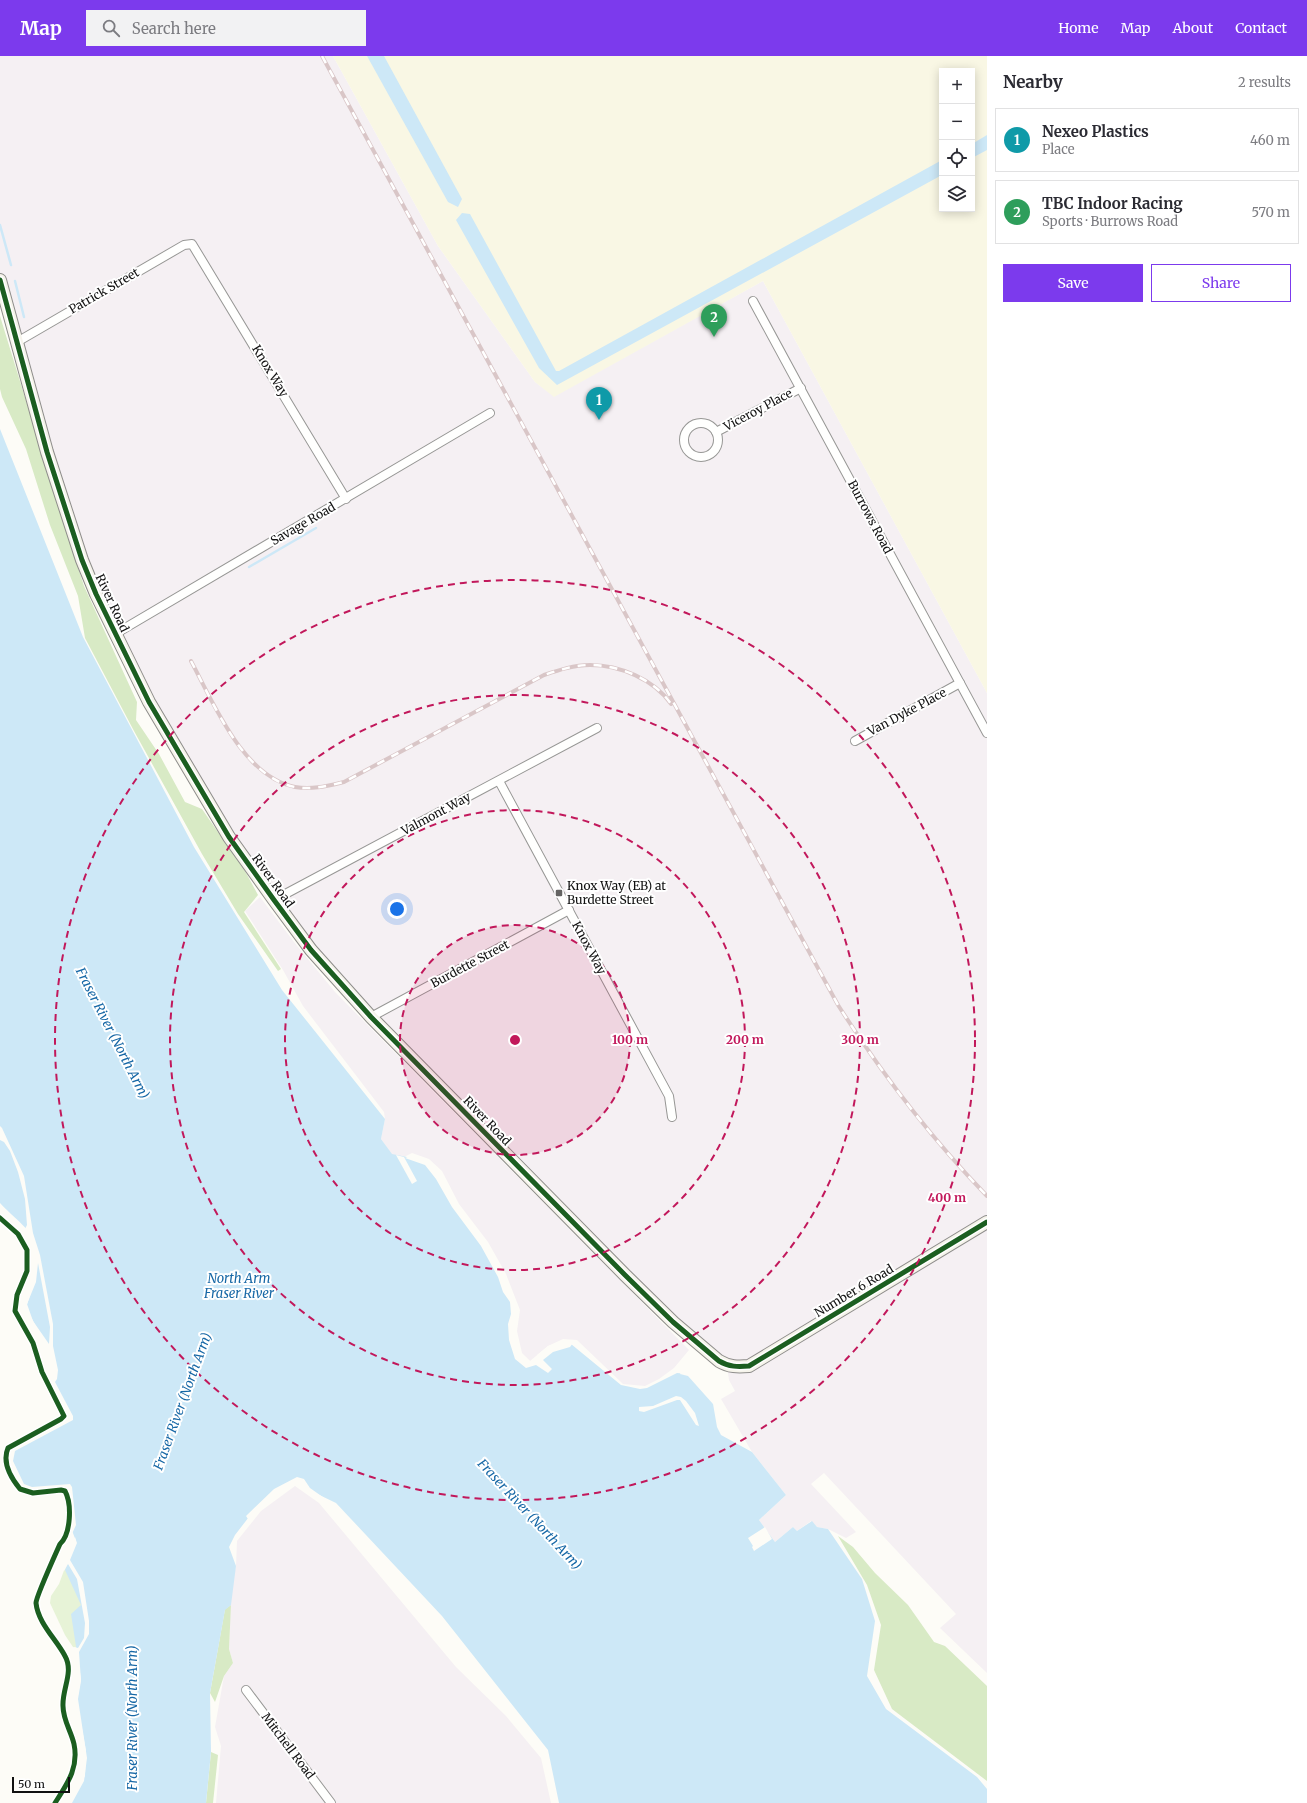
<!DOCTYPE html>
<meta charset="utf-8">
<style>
body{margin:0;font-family:Merriweather,serif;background:#f2f2f3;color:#2b2b33}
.controls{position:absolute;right:12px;top:12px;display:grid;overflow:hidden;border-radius:0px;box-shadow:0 2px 10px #0003}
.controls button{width:36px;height:36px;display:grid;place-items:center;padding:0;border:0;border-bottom:1px solid #e1e1e2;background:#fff;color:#2b2b33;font:20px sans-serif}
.scale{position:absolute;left:12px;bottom:10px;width:58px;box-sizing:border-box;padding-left:4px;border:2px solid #111;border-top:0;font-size:11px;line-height:14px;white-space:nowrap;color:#111;-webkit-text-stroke:3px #fff;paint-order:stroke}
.you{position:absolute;left:397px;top:853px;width:14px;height:14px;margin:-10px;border:3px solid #fff;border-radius:50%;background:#1a73e8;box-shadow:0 0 0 6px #1a73e833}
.badge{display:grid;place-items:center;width:26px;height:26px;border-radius:50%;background:#7c3aed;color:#fff;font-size:13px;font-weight:700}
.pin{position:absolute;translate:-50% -33px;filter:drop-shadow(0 1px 2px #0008)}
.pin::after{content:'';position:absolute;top:21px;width:14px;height:12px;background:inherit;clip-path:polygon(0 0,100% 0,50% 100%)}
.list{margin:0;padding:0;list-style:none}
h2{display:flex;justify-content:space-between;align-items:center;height:52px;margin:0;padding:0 16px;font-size:17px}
h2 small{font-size:13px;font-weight:400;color:#7c7c81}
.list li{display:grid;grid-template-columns:26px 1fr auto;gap:12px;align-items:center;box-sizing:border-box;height:64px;margin:0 8px 8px;padding:0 8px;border:1px solid #e1e1e2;border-radius:0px}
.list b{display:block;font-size:15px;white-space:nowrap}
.list p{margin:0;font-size:13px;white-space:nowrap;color:#7c7c81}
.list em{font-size:13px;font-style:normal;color:#7c7c81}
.actions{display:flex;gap:8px;padding:12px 16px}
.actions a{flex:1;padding:9px 0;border:1px solid #7c3aed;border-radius:0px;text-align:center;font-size:14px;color:#7c3aed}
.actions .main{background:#7c3aed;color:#fff}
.icon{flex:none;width:22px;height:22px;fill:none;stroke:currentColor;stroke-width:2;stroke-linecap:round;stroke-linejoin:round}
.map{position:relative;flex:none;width:987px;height:1747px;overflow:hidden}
header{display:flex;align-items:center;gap:24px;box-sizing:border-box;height:56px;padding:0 20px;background:#7c3aed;color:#fff}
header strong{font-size:19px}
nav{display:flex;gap:22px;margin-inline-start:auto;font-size:14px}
.search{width:280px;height:36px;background:#f2f2f3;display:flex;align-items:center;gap:10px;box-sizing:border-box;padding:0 14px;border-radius:0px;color:#7c7c81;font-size:15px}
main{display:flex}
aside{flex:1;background:#fff}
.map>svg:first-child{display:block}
</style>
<header>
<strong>Map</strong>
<div class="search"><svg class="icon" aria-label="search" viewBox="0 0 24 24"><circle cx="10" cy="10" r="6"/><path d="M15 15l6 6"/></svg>Search here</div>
<nav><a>Home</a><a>Map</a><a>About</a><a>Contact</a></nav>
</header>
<main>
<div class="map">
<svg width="987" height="1747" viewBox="0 0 987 1747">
<rect width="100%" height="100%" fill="#fdfcf7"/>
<g fill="#f5f0f3">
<path d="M0,0H333L438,190L535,326L554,340L763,225L987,637V1617L940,1572L956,1558L824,1417L811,1428L856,1476L846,1482L828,1473L817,1471L811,1465L797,1475L793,1471L775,1486L759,1464L786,1439L752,1396L721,1343L735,1335L729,1324L727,1310L719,1305L371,961L229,781L96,538L0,224Z"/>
<path d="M260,841L294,886L335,936L689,1294L674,1312L659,1323L645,1330L623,1328L577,1284L563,1283L548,1290L537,1299L552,1313L530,1305L522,1297L517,1275L520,1254L506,1218L488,1186L459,1148L442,1115L429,1103L412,1097L404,1101L392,1099L381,1083L385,1063L384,1056L303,950L283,914L245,855Z"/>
<path d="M295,1430L319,1447L456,1611L506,1660L541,1702L551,1747H216L221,1690L215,1671L224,1620L233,1607L229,1593L231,1534L236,1510L237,1485L261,1455Z"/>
</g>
<path fill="#f9f7e4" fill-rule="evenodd" d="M333,0H987V637L763,225L554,341L535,326L438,190ZM942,15H972V153H942Z"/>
<path fill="#e7f3d7" d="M68,1508L77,1523L85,1567L78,1592L73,1591L65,1579L50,1547L51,1540L59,1528L66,1509Z"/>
<g fill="#d8eac5">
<path d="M0,260L66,475L84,530L137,646L136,664L159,698L185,746L202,753L245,815L258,839L244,856L281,913L278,915L238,858L202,798L134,675L85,582L78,540L50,469L26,393L2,341L0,333Z"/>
<path d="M838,1480L853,1491L875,1517L908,1549L934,1586L945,1590L987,1630V1725L892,1653L874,1614L881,1569L867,1529Z"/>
<path d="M231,1549L229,1593L233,1607L224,1620L215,1646L210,1637L225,1553Z"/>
<path d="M211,1696L218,1699L213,1747H206Z"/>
</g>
<g fill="#cde8f7">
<path d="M367,0H384L462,143L458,151L448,146Z"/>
<path d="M987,79V94L972,102V88Z"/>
<path d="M942,104V119L557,329L539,312L456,164L462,157L470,158L556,315H559Z"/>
<path d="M0,373L83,581L194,791L282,934L385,1063L381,1083L392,1098L417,1103L426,1107L501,1219L512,1250L517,1296L529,1307L548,1293L571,1288L621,1329L640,1333L647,1332L677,1317L688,1318L712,1342L717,1371L721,1379L752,1396L786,1439L759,1464L775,1486L793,1471L797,1475L812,1465L817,1471L828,1473L862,1523L875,1565L867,1620L886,1653L977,1721L987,1733V1747H559L548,1694L442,1560L336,1447L309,1434L299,1426H293L273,1438L252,1457L235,1479L229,1491L236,1510L231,1549L225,1554L210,1637L211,1696L206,1747H71L85,1720L86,1695L77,1645L81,1623L71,1558L81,1549L65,1514L76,1485L71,1472L69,1440L60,1432L20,1431L7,1404L10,1393L66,1363L67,1356L53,1329L54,1323L48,1292L26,1252C33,1229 46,1198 29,1176C21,1166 9,1157 0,1147V1081L2,1080L0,1073Z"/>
</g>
<g fill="#fdfcf7" fill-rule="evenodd">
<path d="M0,1070L2,1072L24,1120L33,1177L40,1199L53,1268V1290L58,1314L57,1323L55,1326L73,1360V1364L15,1395L13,1405L24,1428L32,1431L70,1428L72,1431L76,1469L71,1480L69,1472L67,1441L59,1434L31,1437L20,1432L5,1405L9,1391L64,1362L65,1356L51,1330L53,1324L46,1292L28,1263L24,1252L25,1243L34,1220L36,1199L33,1187L25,1173L27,1169L25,1143L18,1116L10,1095L4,1086L0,1084ZM38,1207L50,1271L49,1288L33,1265L27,1248L36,1226Z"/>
<path d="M396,1099L404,1101L417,1125L412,1128Z"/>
<path d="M410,1100L424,1104L438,1118L458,1150L480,1179L503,1219L516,1257L517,1290L519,1295L530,1305L548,1290L557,1287H573L570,1291L553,1296L543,1304L552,1313L548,1317L536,1309L526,1312L515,1303L509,1284L508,1268L511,1258L510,1246L503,1236L498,1221L481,1190L452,1151L436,1123L425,1109L405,1102Z"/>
<path d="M681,1316H690L713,1340V1348L688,1320L680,1318Z"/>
<path d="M676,1340L681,1341L686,1345L695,1357L699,1370L696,1369L680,1344H677L644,1356L639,1355V1351L653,1350Z"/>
<path d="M297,1421L304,1423L310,1432L327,1444L308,1435L298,1428H294L274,1439L250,1461L248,1463L246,1460L274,1433Z"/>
<path d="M765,1471L772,1483L754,1495L752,1491L753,1490L748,1482Z"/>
<path d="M75,1481L77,1487L70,1504L83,1526L89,1565V1578L79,1596L81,1625L78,1643L87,1702L84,1725L72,1747H69L83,1720L84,1695L75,1645L79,1623L74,1591L78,1592L84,1582L85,1567L77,1523L68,1508L64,1515L63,1514Z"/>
</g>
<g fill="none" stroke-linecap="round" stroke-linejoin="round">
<g stroke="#cde8f7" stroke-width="2.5">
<path d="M0,169L11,209"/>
<path d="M15,225L24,261"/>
<path d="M249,511L316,472"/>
</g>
<defs>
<g id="street">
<path d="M753,245L987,677"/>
<path d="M17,286L184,189L192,188L346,443"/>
<circle cx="701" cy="384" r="17"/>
<path d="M716,376L801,332"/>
<path d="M115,578L490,357"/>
<path d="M855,685L960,627"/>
<path d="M499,725L669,1040L672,1061"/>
<path d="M274,844L597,672"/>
<path d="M371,961L569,854"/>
<path d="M246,1634L331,1747"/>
</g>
<path id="secondary" d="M0,224L47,396L82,504L96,538L149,646L229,781L274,844L311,894L371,961L625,1219L673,1266L719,1305C729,1311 738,1311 749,1310L987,1166"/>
</defs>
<use href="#street" stroke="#979795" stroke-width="10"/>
<use href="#secondary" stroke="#8e8d8b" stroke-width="14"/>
<use href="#street" stroke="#fffffe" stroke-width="8"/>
<use href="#secondary" stroke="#f6f4eb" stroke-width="12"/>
<defs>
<g id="rail">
<path d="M322,0L838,949C882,1018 930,1081 987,1140"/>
<path d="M191,605C213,646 243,721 295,731C312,734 327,730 344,726L544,619C559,614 574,609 590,609C619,609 654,623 671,648"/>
</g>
</defs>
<use href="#rail" stroke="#d9c6c7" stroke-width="4"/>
<use href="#rail" stroke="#fff" stroke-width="2.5" stroke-dasharray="8" stroke-linecap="butt"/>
<defs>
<g id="cycleway">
<path d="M0,224L47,396L82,504L96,538L149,646L229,781L274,844L311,894L371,961L625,1219L673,1266L719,1305C729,1311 738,1311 749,1310L987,1166"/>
<path d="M0,1162L18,1178L27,1194V1215L17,1239L15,1255L33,1287L42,1316L64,1360L61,1363L8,1392C2,1406 11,1422 20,1433L33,1437L61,1434L65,1435C72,1448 71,1478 60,1488C56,1497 36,1541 36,1547C38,1567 56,1583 65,1600C74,1616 62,1633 63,1650C63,1664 71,1675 74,1688C79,1712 67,1728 55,1747"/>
</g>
</defs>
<use href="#cycleway" stroke="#fff" stroke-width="8"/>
<use href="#cycleway" stroke="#1b5e20" stroke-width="5"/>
</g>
<circle cx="515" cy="984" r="115" fill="#c2185b" fill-opacity=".12"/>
<g fill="none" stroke="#c2185b" stroke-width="2" stroke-dasharray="7 5">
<circle cx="515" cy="984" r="115"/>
<circle cx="515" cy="984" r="230"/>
<circle cx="515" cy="984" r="345"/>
<circle cx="515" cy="984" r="460"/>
</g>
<rect fill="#646362" stroke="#fff" stroke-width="1.5" x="555" y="833" width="8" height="8" rx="2"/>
<g text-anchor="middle" stroke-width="4" stroke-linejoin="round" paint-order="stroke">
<g font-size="12" fill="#111" stroke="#fff">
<text transform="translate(104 235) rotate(-30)" y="4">Patrick Street</text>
<text transform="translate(270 315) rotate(59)" y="4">Knox Way</text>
<text transform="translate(758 354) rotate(-28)" y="4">Viceroy Place</text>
<text transform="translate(870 461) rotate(62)" y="4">Burrows Road</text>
<text transform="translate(303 468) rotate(-30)" y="4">Savage Road</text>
<text transform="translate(112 547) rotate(65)" y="4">River Road</text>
<text transform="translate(907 656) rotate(-28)" y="4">Van Dyke Place</text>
<text transform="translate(436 758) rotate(-28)" y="4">Valmont Way</text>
<text transform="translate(273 825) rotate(54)" y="4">River Road</text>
<text transform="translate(589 892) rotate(62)" y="4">Knox Way</text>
<text transform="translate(470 908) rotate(-28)" y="4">Burdette Street</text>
<text transform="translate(487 1065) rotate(46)" y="4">River Road</text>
<text transform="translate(854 1235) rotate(-31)" y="4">Number 6 Road</text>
<text transform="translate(288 1690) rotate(53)" y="4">Mitchell Road</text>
</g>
<g font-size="12" fill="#111" stroke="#fff" text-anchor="start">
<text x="567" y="834">Knox Way (EB) at<tspan x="567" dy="14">Burdette Street</tspan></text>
</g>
<g font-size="13" font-style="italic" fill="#1768a6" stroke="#fff">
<text transform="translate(113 977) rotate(63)" y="5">Fraser River (North Arm)</text>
<text x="239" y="1227">North Arm<tspan x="239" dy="15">Fraser River</tspan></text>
<text transform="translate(182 1345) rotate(-70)" y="5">Fraser River (North Arm)</text>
<text transform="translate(530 1458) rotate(47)" y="5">Fraser River (North Arm)</text>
<text transform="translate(132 1662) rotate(-90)" y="5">Fraser River (North Arm)</text>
</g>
</g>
<circle cx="515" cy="984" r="6" fill="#c2185b" stroke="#fff" stroke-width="2"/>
<g font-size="12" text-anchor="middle" font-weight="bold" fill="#c2185b" stroke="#fff" stroke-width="4" stroke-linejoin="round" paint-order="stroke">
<text x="630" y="988">100 m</text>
<text x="745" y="988">200 m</text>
<text x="860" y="988">300 m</text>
<text x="947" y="1146">400 m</text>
</g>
</svg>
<div class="controls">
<button>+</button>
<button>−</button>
<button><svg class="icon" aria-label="locate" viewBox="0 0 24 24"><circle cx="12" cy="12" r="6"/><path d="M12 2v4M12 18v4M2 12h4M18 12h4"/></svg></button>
<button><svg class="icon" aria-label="layers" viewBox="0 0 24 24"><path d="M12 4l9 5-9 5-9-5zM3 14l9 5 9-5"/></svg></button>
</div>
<div class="scale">50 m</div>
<div class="you"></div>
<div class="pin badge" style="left:599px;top:364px;background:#0f9aa8">1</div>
<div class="pin badge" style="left:714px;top:281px;background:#2e9e5b">2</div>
</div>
<aside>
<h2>Nearby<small>2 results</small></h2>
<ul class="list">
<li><span class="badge" style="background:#0f9aa8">1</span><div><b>Nexeo Plastics</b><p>Place</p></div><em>460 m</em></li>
<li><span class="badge" style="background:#2e9e5b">2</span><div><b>TBC Indoor Racing</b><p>Sports · Burrows Road</p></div><em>570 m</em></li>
</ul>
<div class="actions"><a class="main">Save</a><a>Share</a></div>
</aside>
</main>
